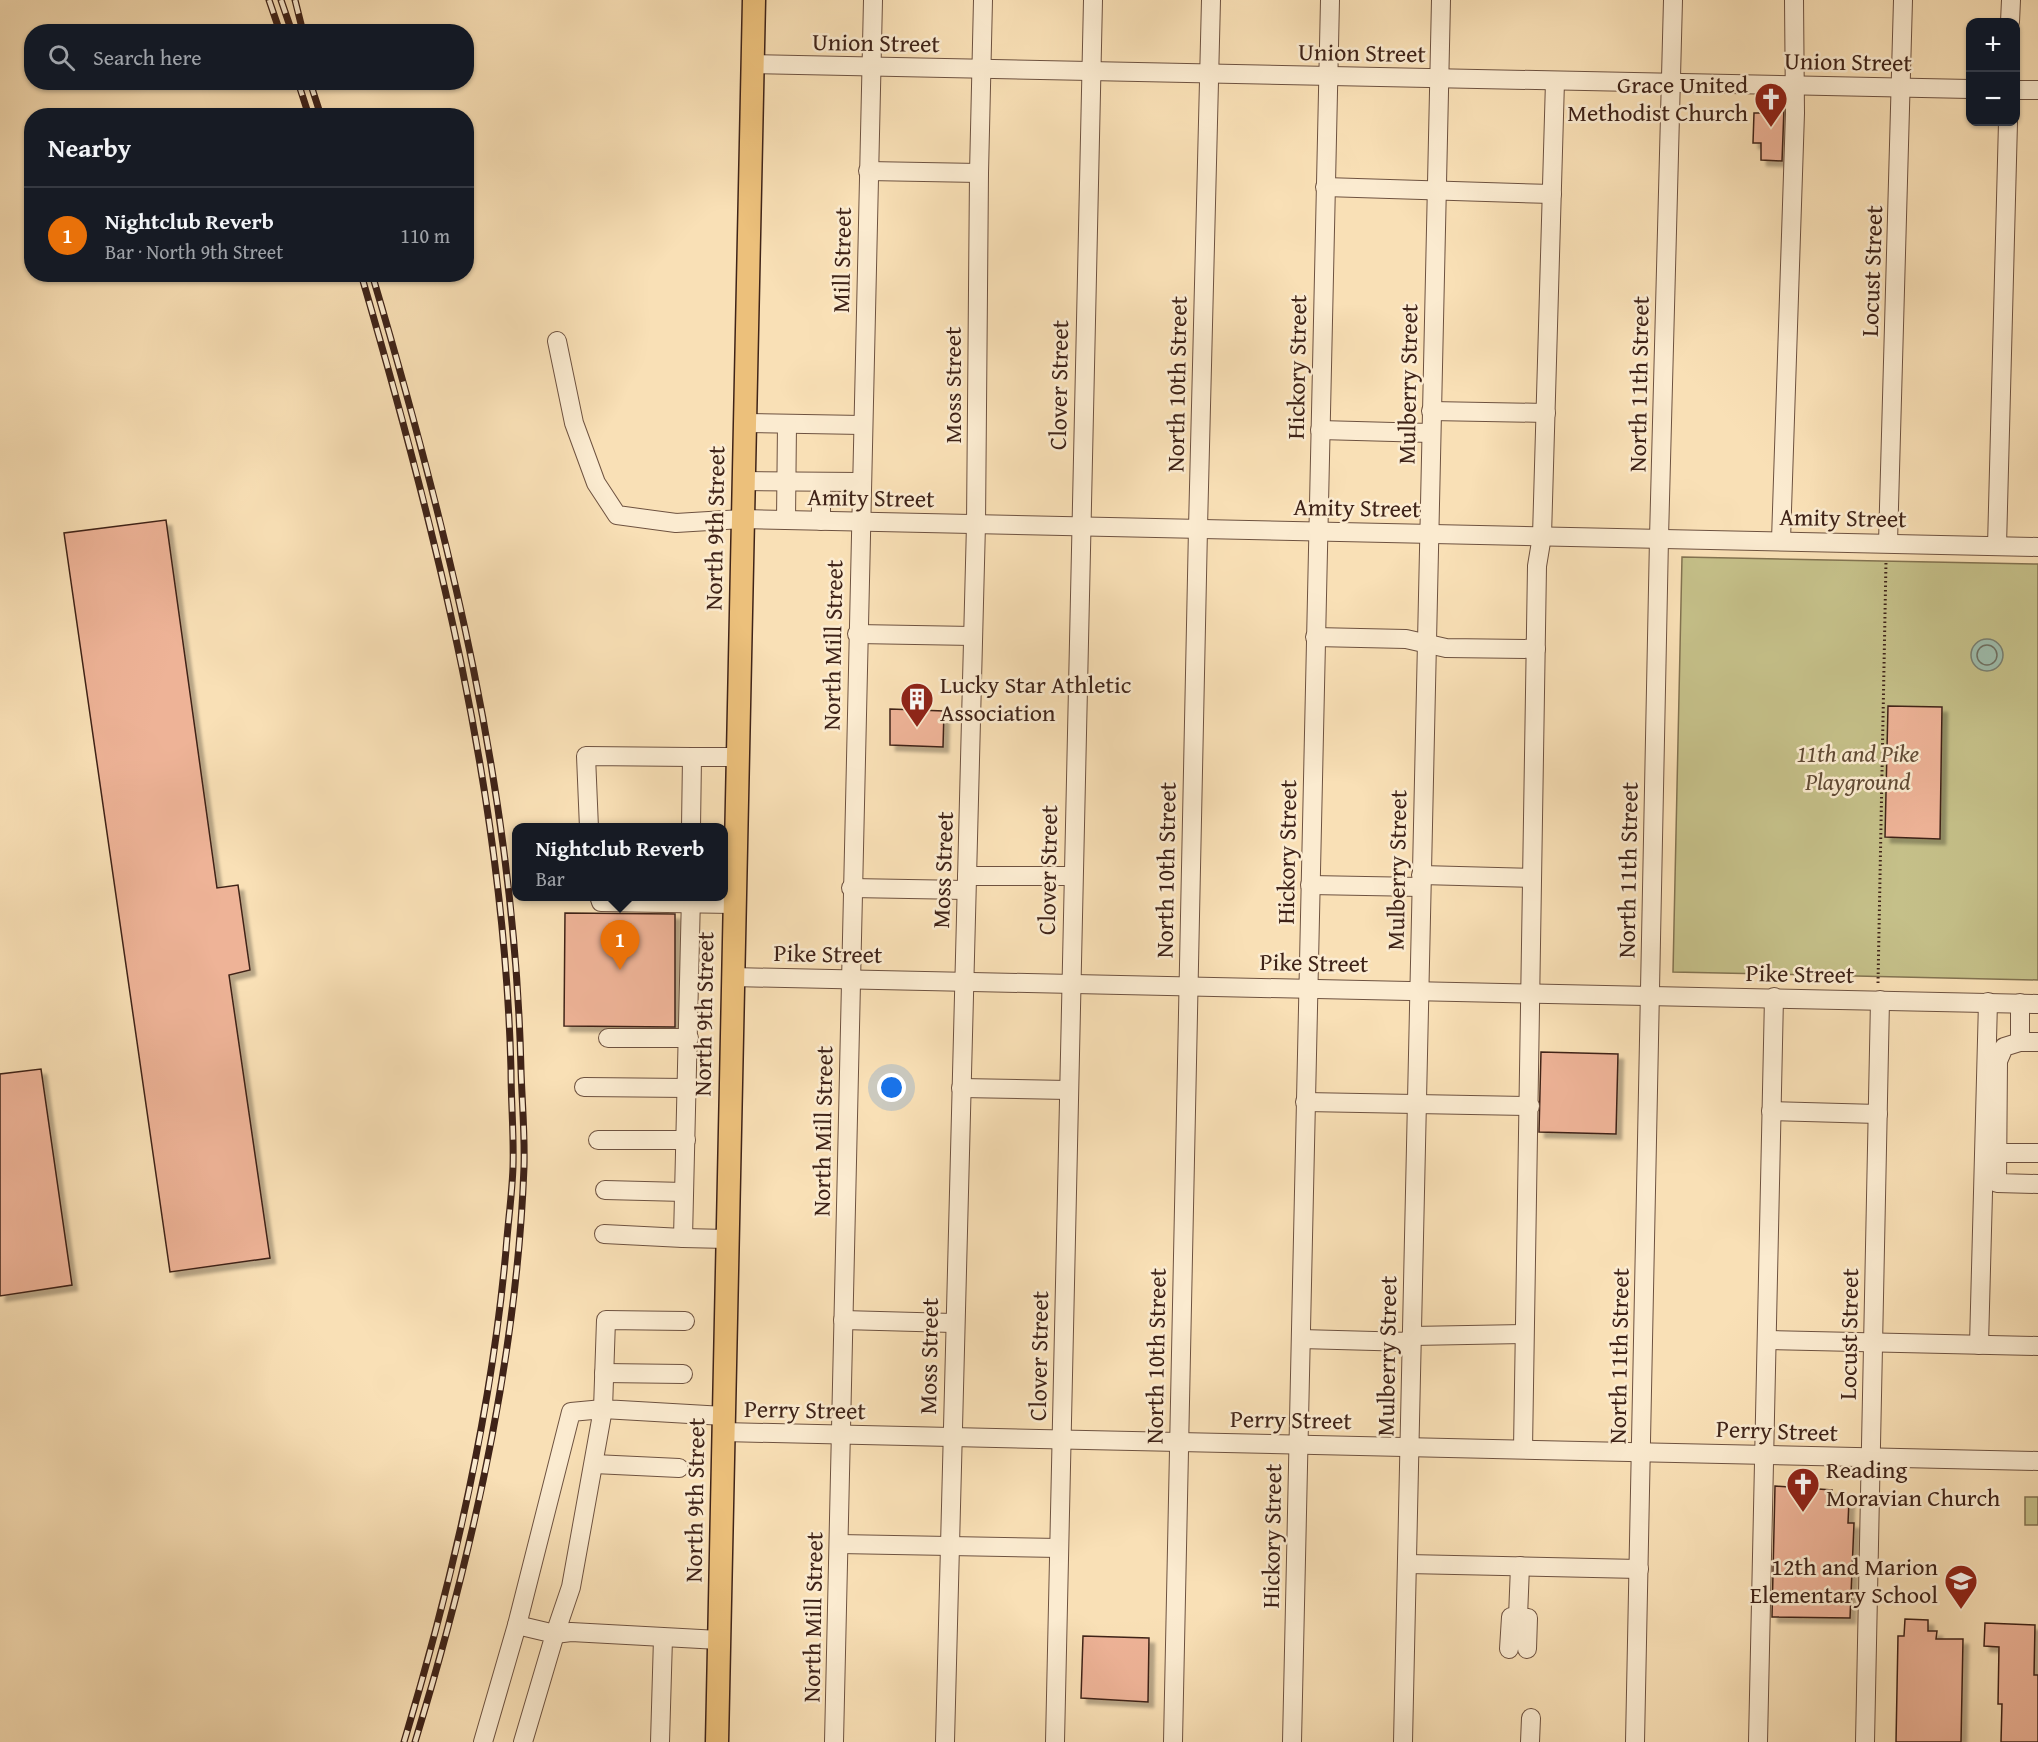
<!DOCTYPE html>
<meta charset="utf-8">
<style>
body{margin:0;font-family:"Gentium Book Plus",serif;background:#242831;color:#f1f3f6}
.controls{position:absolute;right:18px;top:18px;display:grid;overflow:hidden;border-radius:12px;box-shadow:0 2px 4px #0004}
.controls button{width:54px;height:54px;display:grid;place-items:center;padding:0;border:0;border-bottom:2px solid #363941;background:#171b24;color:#f1f3f6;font:30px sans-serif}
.you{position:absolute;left:892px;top:1088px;width:21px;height:21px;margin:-15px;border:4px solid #fff;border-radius:50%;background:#1a73e8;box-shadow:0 0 0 9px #1a73e833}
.badge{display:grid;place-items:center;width:39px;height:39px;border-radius:50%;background:#7c3aed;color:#fff;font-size:20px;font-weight:700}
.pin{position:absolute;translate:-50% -50px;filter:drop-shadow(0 2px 3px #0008)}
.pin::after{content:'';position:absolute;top:32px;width:21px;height:18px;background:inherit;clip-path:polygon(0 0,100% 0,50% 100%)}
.popup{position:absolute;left:512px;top:823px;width:216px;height:78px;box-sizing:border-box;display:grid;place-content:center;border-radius:12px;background:#171b24;filter:drop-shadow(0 2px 4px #0005);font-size:20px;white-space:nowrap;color:#9ea1a6}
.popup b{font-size:22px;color:#f1f3f6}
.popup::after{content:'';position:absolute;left:50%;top:100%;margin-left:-12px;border:12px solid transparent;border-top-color:#171b24}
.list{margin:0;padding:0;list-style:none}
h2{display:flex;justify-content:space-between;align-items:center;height:78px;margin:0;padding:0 24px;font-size:26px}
h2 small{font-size:20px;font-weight:400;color:#9ea1a6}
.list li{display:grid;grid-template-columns:39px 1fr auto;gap:18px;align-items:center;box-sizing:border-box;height:96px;padding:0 24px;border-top:2px solid #363941}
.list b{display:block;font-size:22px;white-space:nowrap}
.list p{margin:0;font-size:20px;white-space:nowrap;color:#9ea1a6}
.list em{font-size:20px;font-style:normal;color:#9ea1a6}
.icon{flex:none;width:33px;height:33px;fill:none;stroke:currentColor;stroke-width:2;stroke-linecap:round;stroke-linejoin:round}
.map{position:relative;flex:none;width:2038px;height:1742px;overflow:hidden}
.search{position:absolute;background:#171b24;box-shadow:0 2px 4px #0004;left:24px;top:24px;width:450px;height:66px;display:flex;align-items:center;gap:15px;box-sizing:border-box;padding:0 21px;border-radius:24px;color:#9ea1a6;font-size:22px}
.panel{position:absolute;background:#171b24;box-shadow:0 2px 4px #0004;left:24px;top:108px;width:450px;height:174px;border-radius:24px}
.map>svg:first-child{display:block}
</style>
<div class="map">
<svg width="2038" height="1742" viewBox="0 0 2038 1742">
<defs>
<filter id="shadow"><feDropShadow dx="5.5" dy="5.5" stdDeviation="1.5" flood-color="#0004"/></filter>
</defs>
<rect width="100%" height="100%" fill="#f9e0b6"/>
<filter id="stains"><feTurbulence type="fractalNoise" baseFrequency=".00333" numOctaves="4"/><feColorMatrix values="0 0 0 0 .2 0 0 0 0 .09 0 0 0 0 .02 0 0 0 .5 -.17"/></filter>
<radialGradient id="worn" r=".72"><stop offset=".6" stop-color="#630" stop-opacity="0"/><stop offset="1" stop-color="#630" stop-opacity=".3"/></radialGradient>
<g fill="#c5c089" stroke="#827250" stroke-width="1.5">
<path d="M1682,557L2038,564V980L1673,972Z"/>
<rect x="2025" y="1497" width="13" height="28"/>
</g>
<circle fill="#9ebdad" stroke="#787f71" stroke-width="1.5" cx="1987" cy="655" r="16"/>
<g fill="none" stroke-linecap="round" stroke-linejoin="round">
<circle stroke="#6e7062" stroke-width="1.5" cx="1987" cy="655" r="10"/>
</g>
<g fill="#eeb397" stroke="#3f2318" stroke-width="1.5" filter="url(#shadow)">
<path d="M1761,108H1784L1782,161L1761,160V143H1753L1754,113H1761Z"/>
<path d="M166,520L217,888L238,885L250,970L229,975L270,1258L170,1272L64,533Z"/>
<path d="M1888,706L1942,707L1940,839L1885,837Z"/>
<path d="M890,709L944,711L943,747L890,745Z"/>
<path d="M565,913L675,914V1027L564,1026Z"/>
<path d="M1541,1052L1618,1054L1616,1134L1539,1132Z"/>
<path d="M41,1069L72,1285L0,1296V1074Z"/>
<path d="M1775,1486L1832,1490L1831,1500H1849L1848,1523H1854L1850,1618L1772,1617Z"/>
<path d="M1905,1619L1928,1620V1631H1937L1936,1639H1963L1961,1742H1896L1898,1636H1904Z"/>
<path d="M1985,1623L2035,1625L2034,1675H2038V1742H2001L2002,1704H1998L1999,1647L1984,1646Z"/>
<path d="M1083,1636L1149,1638L1148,1702L1081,1698Z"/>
</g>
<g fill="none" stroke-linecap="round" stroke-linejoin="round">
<defs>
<g id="minor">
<path d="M2010,22L2011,0"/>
<path d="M752,64L1970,89"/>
<path d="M2016,90H2038"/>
<path d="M868,171L979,173"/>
<path d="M1325,187L1552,194"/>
<path d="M557,341L574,423L596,483L617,515L676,523L742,519L2038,547"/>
<path d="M1431,411L1546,413"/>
<path d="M744,423L862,425"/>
<path d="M1320,430L1430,433"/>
<path d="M743,481L860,482"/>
<path d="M786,520L787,424"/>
<path d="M821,521V482"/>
<path d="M1781,540L1795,113L1794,0"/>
<path d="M1888,543L1903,0"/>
<path d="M1997,546L2008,122"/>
<path d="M857,634L973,636"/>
<path d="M1315,637L1406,639L1446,648L1536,649"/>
<path d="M589,828L586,756L692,757"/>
<path d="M691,828L692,757H737"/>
<path d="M1421,875L1531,878"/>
<path d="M967,876H1072"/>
<path d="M1310,885L1421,887"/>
<path d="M851,888L966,890"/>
<path d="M599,896L601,902L733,904"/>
<path d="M691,896L683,1238L727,1239"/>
<path d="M732,977L2038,1004"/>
<path d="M2020,1003V1042H2038"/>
<path d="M608,1038H689"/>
<path d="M2020,1042L2004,1047L1998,1061L1997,1183L2038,1184"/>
<path d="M584,1087L688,1088"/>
<path d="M961,1088L1068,1090"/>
<path d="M1305,1102L1530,1106"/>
<path d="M1771,1111L1878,1114"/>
<path d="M598,1140H686"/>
<path d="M1997,1153H2038"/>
<path d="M605,1190L684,1192"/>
<path d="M604,1234L683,1238"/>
<path d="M843,1320L953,1323"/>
<path d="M685,1321L606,1320L603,1409L724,1416"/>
<path d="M1411,1336L1524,1334"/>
<path d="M1301,1339L1411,1342"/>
<path d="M1767,1340L2038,1346"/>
<path d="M1979,1345L1988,1002"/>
<path d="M604,1373L683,1374"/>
<path d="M723,1432L2038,1461"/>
<path d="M1523,1449L1537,566L1542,536L1555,81"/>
<path d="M594,1464L679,1468"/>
<path d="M839,1544L1059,1548"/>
<path d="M1407,1564L1639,1569"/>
<path d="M1518,1617L1520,1566"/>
<path d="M517,1625L555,1634L523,1742"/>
<path d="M1509,1649L1511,1617L1528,1618L1527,1649"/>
<path d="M483,1742L517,1625L571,1412L603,1409L571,1587L555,1634L571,1632L719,1640"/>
<path d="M660,1742L663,1638"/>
<path d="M834,1742L873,0"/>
<path d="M945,1742L976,524L979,173L983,0"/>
<path d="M1055,1742L1093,0"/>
<path d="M1173,1742L1198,528L1211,0"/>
<path d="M1292,1742L1330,0"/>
<path d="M1403,1742L1441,0"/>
<path d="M1530,1742L1531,1718"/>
<path d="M1635,1742L1659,538L1673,0"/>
<path d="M1758,1742L1774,997"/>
<path d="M1865,1742L1880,1000"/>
</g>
<path id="major" d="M717,1742L754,0"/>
</defs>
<use href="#minor" stroke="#6e5240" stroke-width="20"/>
<use href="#major" stroke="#3f2318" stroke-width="25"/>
<path stroke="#3f2318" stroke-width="3" stroke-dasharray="1.5 3" stroke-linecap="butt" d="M1878,983L1886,561"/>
<use href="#minor" stroke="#fbebd0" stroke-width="18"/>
<use href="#major" stroke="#ecc07b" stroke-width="22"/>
<defs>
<g id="rail">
<path d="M269,0L280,32"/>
<path d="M281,0L292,32"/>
<path d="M295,0L303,32"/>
<path d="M298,82L309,116"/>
<path d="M310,82L321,116"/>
<path d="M361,274C437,534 504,797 511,1070C511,1102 514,1135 513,1167C512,1195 508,1222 506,1250C491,1417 452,1582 404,1742"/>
<path d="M372,274C449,534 515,798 521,1070C522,1102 525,1135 524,1167C517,1359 471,1559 415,1742"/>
</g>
</defs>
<use href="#rail" stroke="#3f2318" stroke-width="7"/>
<use href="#rail" stroke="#fbebd0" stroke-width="4.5" stroke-dasharray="14" stroke-linecap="butt"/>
</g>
<defs>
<symbol id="church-pin" viewBox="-11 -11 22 30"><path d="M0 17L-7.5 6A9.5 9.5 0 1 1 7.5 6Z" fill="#8f2418" stroke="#fbebd0"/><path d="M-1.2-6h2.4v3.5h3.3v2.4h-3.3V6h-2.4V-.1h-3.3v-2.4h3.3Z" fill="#fff"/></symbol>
<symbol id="building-pin" viewBox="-11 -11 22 30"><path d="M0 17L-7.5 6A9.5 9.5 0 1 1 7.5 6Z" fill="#8f2418" stroke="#fbebd0"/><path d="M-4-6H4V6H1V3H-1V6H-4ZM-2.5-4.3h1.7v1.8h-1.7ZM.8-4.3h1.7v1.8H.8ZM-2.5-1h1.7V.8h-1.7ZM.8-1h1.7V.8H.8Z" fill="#fff"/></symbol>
<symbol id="school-pin" viewBox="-11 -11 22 30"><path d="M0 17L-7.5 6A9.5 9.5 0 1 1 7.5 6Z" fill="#8f2418" stroke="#fbebd0"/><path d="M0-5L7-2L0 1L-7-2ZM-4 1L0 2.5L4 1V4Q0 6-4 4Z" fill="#fff"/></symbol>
</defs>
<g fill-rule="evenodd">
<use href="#church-pin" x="1752" y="80" width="38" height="52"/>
<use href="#building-pin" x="898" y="680" width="38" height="52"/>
<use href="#church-pin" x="1784" y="1465" width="38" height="52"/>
<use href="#school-pin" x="1942" y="1562" width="38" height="52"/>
</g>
<g text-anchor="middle" stroke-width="5" stroke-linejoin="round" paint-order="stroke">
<g font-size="24" fill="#3f2318" stroke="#fbebd0">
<text transform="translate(876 43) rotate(1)" y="8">Union Street</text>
<text transform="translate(1362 53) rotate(1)" y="8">Union Street</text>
<text transform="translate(1848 62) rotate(1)" y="8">Union Street</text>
<text transform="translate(842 260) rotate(-89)" y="8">Mill Street</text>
<text transform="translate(1872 271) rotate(-88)" y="8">Locust Street</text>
<text transform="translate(1297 367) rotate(-89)" y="8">Hickory Street</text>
<text transform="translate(1177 384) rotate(-89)" y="8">North 10th Street</text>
<text transform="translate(1408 384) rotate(-89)" y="8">Mulberry Street</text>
<text transform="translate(1639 384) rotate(-89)" y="8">North 11th Street</text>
<text transform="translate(953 385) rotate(-90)" y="8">Moss Street</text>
<text transform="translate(1059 385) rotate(-89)" y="8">Clover Street</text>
<text transform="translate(871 498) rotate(1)" y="8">Amity Street</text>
<text transform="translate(1357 508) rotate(1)" y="8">Amity Street</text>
<text transform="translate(1843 518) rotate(1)" y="8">Amity Street</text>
<text transform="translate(715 528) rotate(-89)" y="8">North 9th Street</text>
<text transform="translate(833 645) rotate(-89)" y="8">North Mill Street</text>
<text transform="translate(1287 852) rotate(-89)" y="8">Hickory Street</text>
<text transform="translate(943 870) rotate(-88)" y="8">Moss Street</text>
<text transform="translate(1048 870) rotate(-89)" y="8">Clover Street</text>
<text transform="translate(1166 870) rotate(-89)" y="8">North 10th Street</text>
<text transform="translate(1397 870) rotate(-89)" y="8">Mulberry Street</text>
<text transform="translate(1628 870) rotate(-89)" y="8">North 11th Street</text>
<text transform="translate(828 954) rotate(1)" y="8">Pike Street</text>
<text transform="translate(1314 963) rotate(1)" y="8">Pike Street</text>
<text transform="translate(1800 974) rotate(1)" y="8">Pike Street</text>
<text transform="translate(704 1014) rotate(-89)" y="8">North 9th Street</text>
<text transform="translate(823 1131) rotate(-89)" y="8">North Mill Street</text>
<text transform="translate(1849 1334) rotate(-89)" y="8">Locust Street</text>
<text transform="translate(929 1356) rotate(-89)" y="8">Moss Street</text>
<text transform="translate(1039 1356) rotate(-89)" y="8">Clover Street</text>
<text transform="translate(1156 1356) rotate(-89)" y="8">North 10th Street</text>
<text transform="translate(1387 1356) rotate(-89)" y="8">Mulberry Street</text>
<text transform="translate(1619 1356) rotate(-89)" y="8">North 11th Street</text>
<text transform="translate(805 1410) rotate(1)" y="8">Perry Street</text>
<text transform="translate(1291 1420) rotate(1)" y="8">Perry Street</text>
<text transform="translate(1777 1431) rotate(2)" y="8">Perry Street</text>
<text transform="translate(695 1500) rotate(-89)" y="8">North 9th Street</text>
<text transform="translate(1272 1536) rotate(-89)" y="8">Hickory Street</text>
<text transform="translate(813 1617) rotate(-89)" y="8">North Mill Street</text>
</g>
<g font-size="24" fill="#3f2318" stroke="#fbebd0" text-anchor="end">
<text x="1748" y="93">Grace United<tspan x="1748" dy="28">Methodist Church</tspan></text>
<text x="940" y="693" text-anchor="start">Lucky Star Athletic<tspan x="940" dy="28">Association</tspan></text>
<text x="1826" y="1478" text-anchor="start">Reading<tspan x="1826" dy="28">Moravian Church</tspan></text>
<text x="1938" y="1575">12th and Marion<tspan x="1938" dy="28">Elementary School</tspan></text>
</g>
<g font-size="24" font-style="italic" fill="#604a34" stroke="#fbebd0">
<text x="1858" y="762">11th and Pike<tspan x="1858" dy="28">Playground</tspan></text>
</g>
</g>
<rect width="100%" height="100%" filter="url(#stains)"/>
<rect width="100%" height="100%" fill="url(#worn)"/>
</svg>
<div class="controls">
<button>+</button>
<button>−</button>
</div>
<div class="you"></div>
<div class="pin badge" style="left:620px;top:970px;background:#e8710a">1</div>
<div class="popup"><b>Nightclub Reverb</b>Bar</div>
<div class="search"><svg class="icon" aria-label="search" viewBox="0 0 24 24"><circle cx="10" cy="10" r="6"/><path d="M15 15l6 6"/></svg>Search here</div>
<section class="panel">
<h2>Nearby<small></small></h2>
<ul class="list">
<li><span class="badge" style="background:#e8710a">1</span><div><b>Nightclub Reverb</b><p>Bar · North 9th Street</p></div><em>110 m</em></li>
</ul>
</section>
</div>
